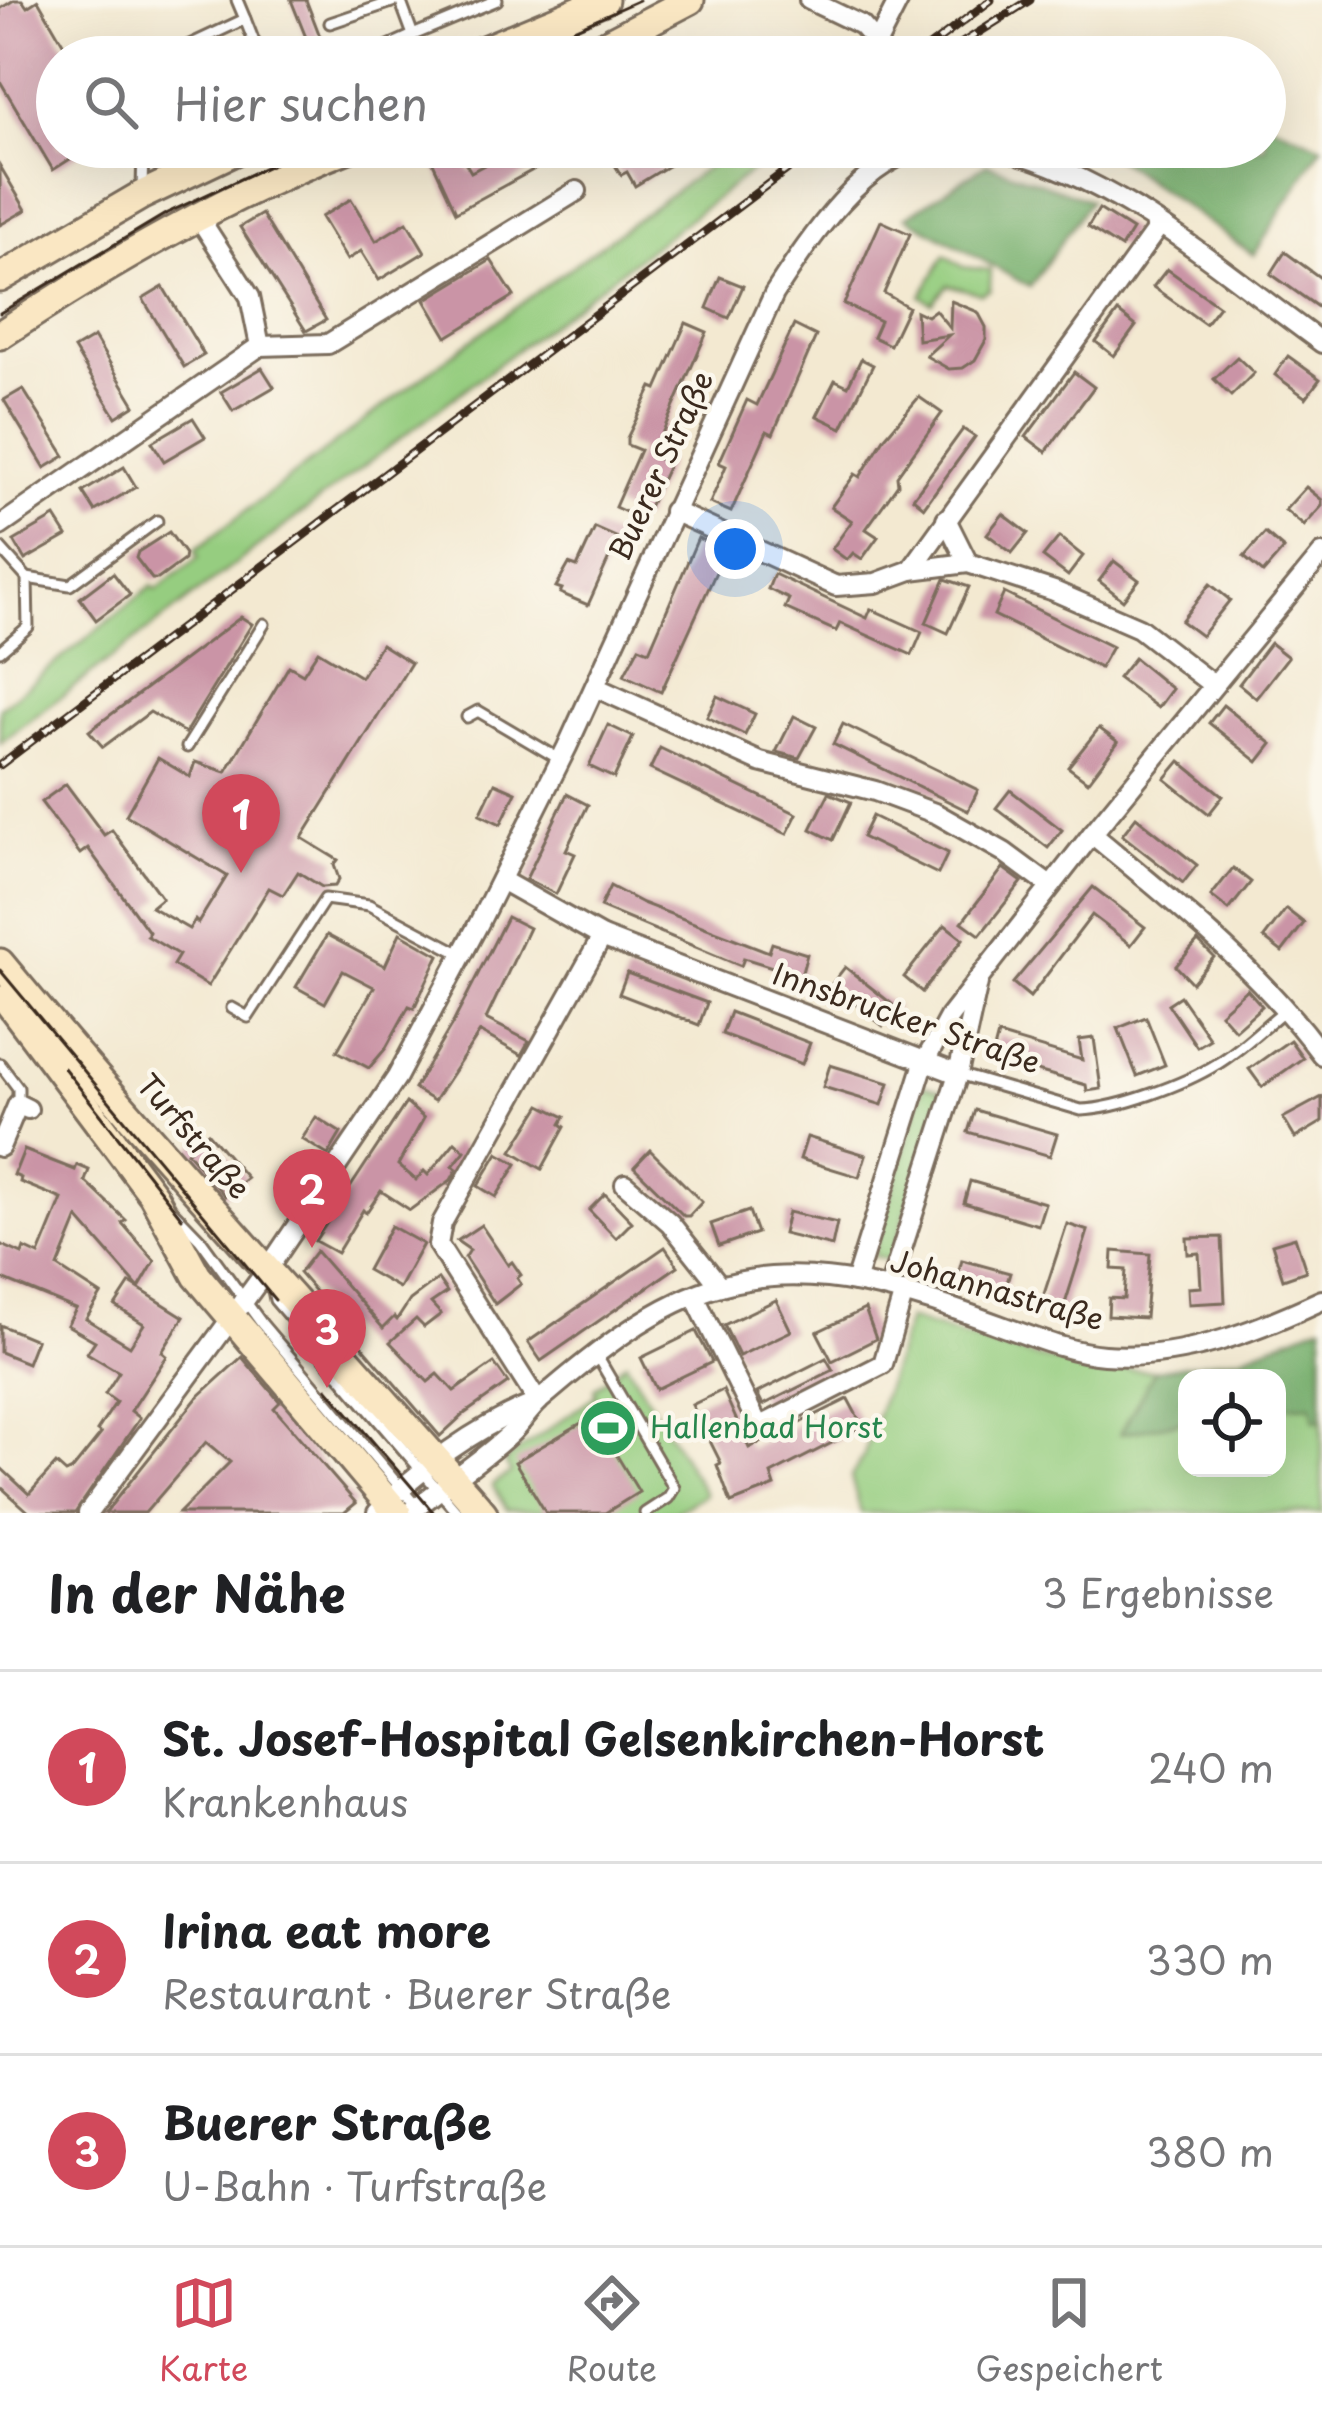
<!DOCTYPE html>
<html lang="de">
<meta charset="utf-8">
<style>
body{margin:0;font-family:"Playpen Sans",sans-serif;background:#f2f2f2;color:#202124}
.controls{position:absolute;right:36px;bottom:36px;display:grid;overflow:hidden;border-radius:24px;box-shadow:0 12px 48px #0002}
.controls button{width:108px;height:108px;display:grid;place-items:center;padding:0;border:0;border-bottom:3px solid #e0e0e0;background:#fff;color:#202124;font:60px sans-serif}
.you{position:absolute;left:735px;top:549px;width:42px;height:42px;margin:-30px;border:9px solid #fff;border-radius:50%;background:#1a73e8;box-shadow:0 0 0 18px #1a73e833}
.badge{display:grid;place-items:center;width:78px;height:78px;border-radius:50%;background:#d1495b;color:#fff;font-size:39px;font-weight:700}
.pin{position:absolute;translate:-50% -99px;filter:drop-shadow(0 3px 6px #0008)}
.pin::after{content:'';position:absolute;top:63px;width:42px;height:36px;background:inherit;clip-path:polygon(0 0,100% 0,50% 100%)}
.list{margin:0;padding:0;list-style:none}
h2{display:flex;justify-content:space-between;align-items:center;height:156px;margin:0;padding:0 48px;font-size:51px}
h2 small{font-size:39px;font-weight:400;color:#757577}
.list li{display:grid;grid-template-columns:78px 1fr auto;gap:36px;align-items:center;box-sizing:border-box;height:192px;padding:0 48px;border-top:3px solid #e0e0e0}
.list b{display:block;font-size:45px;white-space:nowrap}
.list p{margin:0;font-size:39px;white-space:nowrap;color:#757577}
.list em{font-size:39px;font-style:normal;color:#757577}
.icon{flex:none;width:66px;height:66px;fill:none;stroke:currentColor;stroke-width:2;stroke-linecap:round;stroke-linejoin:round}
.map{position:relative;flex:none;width:1322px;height:1513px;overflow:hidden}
.search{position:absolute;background:#fff;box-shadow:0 12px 48px #0002;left:36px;right:36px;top:36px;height:132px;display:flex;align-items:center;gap:30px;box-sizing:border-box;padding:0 42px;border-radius:66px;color:#757577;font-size:45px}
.sheet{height:732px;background:#fff}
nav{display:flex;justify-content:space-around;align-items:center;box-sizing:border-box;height:168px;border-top:3px solid #e0e0e0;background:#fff;font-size:33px;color:#757577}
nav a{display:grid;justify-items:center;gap:6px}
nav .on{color:#d1495b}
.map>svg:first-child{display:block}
</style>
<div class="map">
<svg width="1322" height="1513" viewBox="0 0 1322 1513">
<rect width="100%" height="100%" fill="#fbf7ec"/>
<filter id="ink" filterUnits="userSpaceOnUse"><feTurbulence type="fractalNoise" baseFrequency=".00833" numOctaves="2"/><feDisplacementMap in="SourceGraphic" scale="24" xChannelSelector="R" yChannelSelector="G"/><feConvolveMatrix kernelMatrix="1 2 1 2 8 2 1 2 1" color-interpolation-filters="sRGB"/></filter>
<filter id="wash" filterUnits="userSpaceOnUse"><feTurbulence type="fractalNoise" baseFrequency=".004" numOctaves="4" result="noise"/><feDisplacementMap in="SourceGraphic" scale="48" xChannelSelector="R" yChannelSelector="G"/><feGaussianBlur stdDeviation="2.7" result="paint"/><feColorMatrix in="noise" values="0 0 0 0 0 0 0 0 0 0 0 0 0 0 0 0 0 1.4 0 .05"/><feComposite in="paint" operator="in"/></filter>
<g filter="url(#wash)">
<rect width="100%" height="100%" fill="#f3e9d1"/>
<g fill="#96cd80" stroke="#687c4f" stroke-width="3">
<path d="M735,147H783L0,743V708L152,586L156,590L199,557L195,550L459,349Z"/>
<path d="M945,255L963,267L991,270L990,290L981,294L948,285L932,303L921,296Z"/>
<path d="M924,1085L943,1090L891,1261L873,1256Z"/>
<path d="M908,1319C991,1346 1067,1373 1155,1370L1121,1433L1187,1420V1468H1277V1406L1312,1405L1315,1419L1322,1418V1513H861L851,1477L864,1455Z"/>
<path d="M626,1362L705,1494L673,1513L507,1510L492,1485L511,1473L504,1462L596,1395L594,1389Z"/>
</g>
<g fill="#78b06e" stroke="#5a6d46" stroke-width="3">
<path d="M1265,121L1322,146L1254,255L1100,147H1265Z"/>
<path d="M987,164L1090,200L1030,287L906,217Z"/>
<path d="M1322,1324V1418L1315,1420L1312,1405L1277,1406V1378H1187V1420L1120,1434L1155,1370L1242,1356Z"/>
</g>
<g id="blocks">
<g fill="#ca94a6">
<path d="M14,0H22L27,7L38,0L71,57H57V147H89L53,170L0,81V9Z"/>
<path d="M291,0H306L328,57H281L309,45Z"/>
<path d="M440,147H456L471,172L518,147H575L456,212L429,154Z"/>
<path d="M604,147H690L676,155L678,160L635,186L627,172L621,175Z"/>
<path d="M0,166L26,210L0,225Z"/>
<path d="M351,199L376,241L407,222L425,252L379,280L361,251L347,260L321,217Z"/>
<path d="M1099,209L1132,230L1121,248L1088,227Z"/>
<path d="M262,214L326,320L306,331L240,227Z"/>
<path d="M881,221L910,234L884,293L908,307L890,345L873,337L880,321L844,304Z"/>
<path d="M1285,252L1322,279V310L1271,274Z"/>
<path d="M491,260L514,296L447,337L425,300Z"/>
<path d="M1167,269L1219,306L1205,324L1153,287Z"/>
<path d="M720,277L743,286L729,318L707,308Z"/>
<path d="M163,287L204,355L184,367L143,299Z"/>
<path d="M951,301L978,312L986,327V340L975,360L963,368L949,369L926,356L949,335L918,340L916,311L927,316L935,310L950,328Z"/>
<path d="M1118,312L1136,326L1114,356L1096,342Z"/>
<path d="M686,323L707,332L652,456L669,463L643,520L615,507L640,450L627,445V438L652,387L657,389Z"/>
<path d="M794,325L816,336L773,434L767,431L731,512L710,503L726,466L719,463L747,400L757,405Z"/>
<path d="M94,337L135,405L116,417L74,349Z"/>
<path d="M1288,356L1320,379L1306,398L1275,375Z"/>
<path d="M1237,357L1254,373L1231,396L1214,379Z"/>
<path d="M861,359L873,365L842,428L817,416L835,380L848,386Z"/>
<path d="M262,368L274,387L233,411L221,392Z"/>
<path d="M1074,372L1094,387L1046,452L1026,437Z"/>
<path d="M23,389L65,456L45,468L4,400Z"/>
<path d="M919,397L942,413L897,476L898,484L866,529L878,537L862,559L853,553L847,560L832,549L852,521L831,507L855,474L860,477L885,437Z"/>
<path d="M193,418L205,437L164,461L152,442Z"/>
<path d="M963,429L975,437L924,507L913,498Z"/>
<path d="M124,467L136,487L95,511L83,492Z"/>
<path d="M1306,487L1322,500V506L1304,526L1285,510Z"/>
<path d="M1003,514L1028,533L1012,553L987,534Z"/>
<path d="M55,517L67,536L25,560L14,541Z"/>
<path d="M595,528L618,538L588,605L560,593L562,589L556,587L569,564L577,567Z"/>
<path d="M169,532L185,554L184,560L158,579H152L136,558L138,552Z"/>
<path d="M1265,533L1284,549L1263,573L1244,557Z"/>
<path d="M1059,537L1083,556L1068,576L1043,557Z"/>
<path d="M698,538L726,550L661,692L624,675L639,647L649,651Z"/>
<path d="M1114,561L1139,580L1123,600L1099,581Z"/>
<path d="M113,573L130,595L96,620L80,598Z"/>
<path d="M774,574L867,618L871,609L922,632L912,655L840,623L836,631L785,608L789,599L768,589Z"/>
<path d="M945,579L969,587L948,633L926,623Z"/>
<path d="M1210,584L1230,600L1201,636L1181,621Z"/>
<path d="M1004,593L1112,647L1100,668L994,615Z"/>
<path d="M241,617L252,624L185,733L150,712L103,747L89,731Z"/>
<path d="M1270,643L1288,657L1256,698L1239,684Z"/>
<path d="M381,644L411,663L302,838L338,860L334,865L339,879L335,886L322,887L298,872L283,895L269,888L208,986L173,965L179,955L147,936L149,932L88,848L80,854L41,802L66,784L104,835L112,830L162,898L151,907L189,929L195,920L198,923L227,876L126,815L158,758L190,777L195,762L226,772L289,666L303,674L318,651L361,677Z"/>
<path d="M1134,658L1172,689L1158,708L1118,678Z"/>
<path d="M717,696L755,714L745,735L707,717Z"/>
<path d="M1223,705L1272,744L1258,762L1209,723Z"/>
<path d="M794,716L816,727L799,758L776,752Z"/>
<path d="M843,724L978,790L968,811L833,744Z"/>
<path d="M608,725L633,737L614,778L589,766Z"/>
<path d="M1099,728L1118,742L1088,782L1068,767Z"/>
<path d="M660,748L797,814L787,834L650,769Z"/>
<path d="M1180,761L1223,796L1209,814L1165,779Z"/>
<path d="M495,783L516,792L501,824L480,814Z"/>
<path d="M1010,790L1062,830L1048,848L996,808Z"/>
<path d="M829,793L851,802L833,840L811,829Z"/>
<path d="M567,794L588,805L566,850L575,854L556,894L526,879Z"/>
<path d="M872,816L948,853L938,874L862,837Z"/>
<path d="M1136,817L1197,865L1183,883L1122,835Z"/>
<path d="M1003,868L1022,882L980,935L962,922Z"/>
<path d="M1233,868L1251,882L1229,910L1211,896Z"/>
<path d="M610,886L642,903L769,952L772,943L807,954L801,976L744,958L741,966L600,907Z"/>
<path d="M1093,887L1145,927L1131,945L1092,915L1030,997L1013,983Z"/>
<path d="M1286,909L1304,923L1282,952L1264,938Z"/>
<path d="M507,917L529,928L486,1019L529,1041L521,1055L480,1032L434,1101L414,1089L454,1021Z"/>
<path d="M945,925L963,939L922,992L904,977Z"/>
<path d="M400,933L439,955L414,1008L409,1006L386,1048L369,1068L337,1051L374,987L343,971L325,1003L296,987L327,935L385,966Z"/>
<path d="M1198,941L1214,957L1192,983L1176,966Z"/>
<path d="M845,967L897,1008L883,1026L831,985Z"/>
<path d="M627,973L707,1003L699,1025L619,994Z"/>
<path d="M1247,989L1262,1006L1235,1030L1220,1013Z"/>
<path d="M1180,996L1210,1039L1197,1047L1168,1004Z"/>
<path d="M730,1012L810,1043L802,1064L722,1034Z"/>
<path d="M1146,1017L1165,1065L1137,1076L1118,1028Z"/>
<path d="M998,1035L1082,1060L1079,1040L1094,1038L1101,1089L1087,1091L1086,1085L992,1058Z"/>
<path d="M1290,1040L1303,1058L1262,1087L1249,1069Z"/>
<path d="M830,1065L889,1083L882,1105L823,1087Z"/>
<path d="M1322,1097V1122L1295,1138L1283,1118Z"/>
<path d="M406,1103L424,1118L398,1165L416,1180L424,1171L428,1175L455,1142L465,1151L453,1166L457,1169L451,1180L410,1210L381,1191L366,1213L363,1210L337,1253L315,1241Z"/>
<path d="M541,1105L565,1117L561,1124L565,1127L542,1169L512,1151Z"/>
<path d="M975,1110L1057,1134L1050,1156L968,1132Z"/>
<path d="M316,1117L341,1133L328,1155L302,1139Z"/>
<path d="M208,1133L247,1178L225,1196L187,1152Z"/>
<path d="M807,1137L866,1155L859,1177L800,1159Z"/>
<path d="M24,1150L75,1170L77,1165L89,1170L85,1181L126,1220L122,1223L155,1261L139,1288L78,1218L58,1267L101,1295L86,1319L130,1346L144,1324L115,1306L130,1283L184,1317L162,1352L167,1356L131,1411L140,1418L75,1513H30L0,1486V1467L29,1494L56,1464L66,1473L72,1470L101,1434L97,1431L116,1402L105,1394L119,1372L87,1353L95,1341L67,1325L76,1309L0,1278V1244L22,1254L24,1248L39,1255L62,1199L20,1182L21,1178L14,1175Z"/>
<path d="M650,1150L702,1202L689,1216H684L634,1167Z"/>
<path d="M498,1153L517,1164L496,1197L478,1186Z"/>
<path d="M970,1181L1045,1203L1038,1225L964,1203Z"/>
<path d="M605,1194L632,1222L616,1238L589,1210Z"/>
<path d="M749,1211L757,1233L719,1246L711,1224Z"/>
<path d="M788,1212L837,1223L832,1246L783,1234Z"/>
<path d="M1067,1224L1088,1231L1063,1310L1041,1303Z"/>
<path d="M481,1225L508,1265L512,1262L521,1275L517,1278L521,1284L495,1304L465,1258L470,1250L457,1241Z"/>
<path d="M391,1226L423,1244L399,1288L367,1270Z"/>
<path d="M1222,1237L1225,1302L1189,1304L1188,1288L1201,1287L1199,1253L1188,1254L1187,1238Z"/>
<path d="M1295,1237L1306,1271L1283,1279L1272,1244Z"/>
<path d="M665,1247L678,1266L541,1361L528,1342Z"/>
<path d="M316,1251L383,1328L394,1317L397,1320L410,1300L438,1279L447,1292L431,1303L441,1314L424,1327L416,1319L390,1342L428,1382L438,1374L454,1391L494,1363L508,1383L464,1414L440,1436L299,1273Z"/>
<path d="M1113,1251L1150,1254L1145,1318L1108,1316L1109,1298L1124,1299L1125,1284L1126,1270L1112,1269Z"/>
<path d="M962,1260L1010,1273L1003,1296L956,1282Z"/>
<path d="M776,1300L791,1331L739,1356L724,1325Z"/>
<path d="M865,1309L876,1339L832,1361L817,1332Z"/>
<path d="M0,1325L36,1340L27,1363L0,1352Z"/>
<path d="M696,1331L712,1362L656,1389L641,1358Z"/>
<path d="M242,1357L280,1402L274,1408L356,1503L344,1513H179L230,1462L206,1442L145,1513H105L197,1398Z"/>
<path d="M826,1358L833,1370L763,1405L757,1393Z"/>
<path d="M723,1390L749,1448L848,1399L863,1427L771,1474L775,1486L731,1503L717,1465L721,1463L692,1405Z"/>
<path d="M593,1416L639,1492L605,1513H546L515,1462Z"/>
</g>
</g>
</g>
<g filter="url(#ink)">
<use href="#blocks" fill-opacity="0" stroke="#7b6d5d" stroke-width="3"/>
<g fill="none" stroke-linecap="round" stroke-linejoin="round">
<defs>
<g id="service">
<path d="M245,19L260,57"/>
<path d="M330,23L398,0"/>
<path d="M413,35L497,0"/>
<path d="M181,49L245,19L237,0"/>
<path d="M161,57L181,49L195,57"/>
<path d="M364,57L413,35L400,0"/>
<path d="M175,151L190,170"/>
<path d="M142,190L143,147"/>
<path d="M0,548L27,578L70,585L157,521"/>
<path d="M0,651L28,627L27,578"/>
<path d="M467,717L478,711L561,760"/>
<path d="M187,747L264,624"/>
<path d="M232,1008L248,1017L325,899L369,905L463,955"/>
<path d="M0,1064L18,1088V1104"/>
<path d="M958,1074L1081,1110C1118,1109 1185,1084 1217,1064C1241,1050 1263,1027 1285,1010"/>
<path d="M171,1209L200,1239L262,1324L416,1506"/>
<path d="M273,1290L275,1300L458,1513"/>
<path d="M597,1356L674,1488L668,1498L645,1513"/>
</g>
<g id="minor">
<path d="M809,0L861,25L877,43"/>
<path d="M885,57L877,43L899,0"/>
<path d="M994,147C1119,177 1219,269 1322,343"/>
<path d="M260,346L328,344L577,191"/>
<path d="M673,511L836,586L876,583L911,570L968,563L1054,591L1139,628L1213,685"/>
<path d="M946,519L968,563"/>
<path d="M0,526L260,346L250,297L205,227L210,209"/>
<path d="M911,570L1159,226"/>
<path d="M595,687L760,762L875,791L937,814L1004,852L1050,886"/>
<path d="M1092,834C1175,903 1257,967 1322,1055"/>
<path d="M501,880L602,937L958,1074"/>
<path d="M0,1147L18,1104L28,1109"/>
<path d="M625,1184L670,1223L720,1286"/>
<path d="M855,1282L924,1063L949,1017L1092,834L1322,554"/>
<path d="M889,1289L958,1074L978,983"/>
<path d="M695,1297L759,1427L883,1364L904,1292"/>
<path d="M538,1402L438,1245L442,1223L602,937"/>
<path d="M88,1513L269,1267L397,1077L479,923L567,747L774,294C808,242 863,155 930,147"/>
<path d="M377,1513C418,1469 478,1426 533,1404"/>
<path d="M410,1513C442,1486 479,1463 510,1434C521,1424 529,1410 540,1400C592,1355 657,1302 724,1285C817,1260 912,1293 999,1325C1033,1337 1068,1352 1104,1355C1181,1361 1253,1332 1322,1300"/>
</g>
<g id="secondary">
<path d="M467,57L604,0"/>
<path d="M581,57L690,0"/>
<path d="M0,278L142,195L243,147"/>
<path d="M0,335C111,262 227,195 351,147"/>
<path d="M0,963C155,1151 323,1329 483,1513"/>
<path d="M6,999L153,1195L197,1276L397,1513"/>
</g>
</defs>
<use href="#service" stroke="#7b6d5d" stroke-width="15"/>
<use href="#minor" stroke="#7b6d5d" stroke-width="24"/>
<use href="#secondary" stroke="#7b6d5d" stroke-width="33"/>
<use href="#service" stroke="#fff" stroke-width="9"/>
<use href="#minor" stroke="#fff" stroke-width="18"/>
<use href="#secondary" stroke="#fae7c3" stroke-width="27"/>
<g stroke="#3b2a1e" stroke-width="3">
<path d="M511,57L639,0"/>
<path d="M0,313L167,213L309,147"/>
<path d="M0,970L275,1300"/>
<path d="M64,1068L182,1218"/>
<path d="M327,1388L434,1513"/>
</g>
<defs>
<g id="rail">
<path d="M916,57L991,0"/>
<path d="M940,57L1030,0"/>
<path d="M0,765L817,147"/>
</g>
</defs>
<use href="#rail" stroke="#3b2a1e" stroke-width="9"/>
<use href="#rail" stroke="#fbf7ec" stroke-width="4.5" stroke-dasharray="14" stroke-linecap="butt"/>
</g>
</g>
<defs>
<symbol id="stadium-disc" viewBox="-11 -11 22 22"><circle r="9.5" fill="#2e9e5b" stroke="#fbf7ec"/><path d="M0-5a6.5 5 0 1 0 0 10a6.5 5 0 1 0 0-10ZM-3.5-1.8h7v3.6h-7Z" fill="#fff"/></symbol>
</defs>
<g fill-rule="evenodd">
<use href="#stadium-disc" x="575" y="1395" width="66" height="66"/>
</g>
<g text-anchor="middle" stroke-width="9" stroke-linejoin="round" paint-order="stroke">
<g font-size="30" fill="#3b2a1e" stroke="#fbf7ec">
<text transform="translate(662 466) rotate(-65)" y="10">Buerer Straße</text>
<text transform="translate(906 1019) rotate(19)" y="10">Innsbrucker Straße</text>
<text transform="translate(193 1137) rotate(49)" y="10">Turfstraße</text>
<text transform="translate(997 1291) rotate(16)" y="10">Johannastraße</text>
</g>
<g font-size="30" fill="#27864d" stroke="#fbf7ec" text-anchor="start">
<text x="650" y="1438">Hallenbad Horst</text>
</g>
</g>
</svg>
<div class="controls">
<button><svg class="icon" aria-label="locate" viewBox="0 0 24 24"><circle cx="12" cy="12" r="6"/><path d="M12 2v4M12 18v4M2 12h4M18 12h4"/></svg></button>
</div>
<div class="you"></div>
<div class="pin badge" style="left:241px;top:873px">1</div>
<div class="pin badge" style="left:312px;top:1248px">2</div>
<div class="pin badge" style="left:327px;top:1388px">3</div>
<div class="search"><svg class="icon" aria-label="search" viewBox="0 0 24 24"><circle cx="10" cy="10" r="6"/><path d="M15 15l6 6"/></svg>Hier suchen</div>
</div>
<section class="sheet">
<h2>In der Nähe<small>3 Ergebnisse</small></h2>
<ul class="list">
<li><span class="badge">1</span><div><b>St. Josef-Hospital Gelsenkirchen-Horst</b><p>Krankenhaus</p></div><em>240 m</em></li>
<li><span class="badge">2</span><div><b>Irina eat more</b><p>Restaurant · Buerer Straße</p></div><em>330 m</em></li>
<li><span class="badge">3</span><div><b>Buerer Straße</b><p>U-Bahn · Turfstraße</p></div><em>380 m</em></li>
</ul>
</section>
<nav>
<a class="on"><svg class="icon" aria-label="map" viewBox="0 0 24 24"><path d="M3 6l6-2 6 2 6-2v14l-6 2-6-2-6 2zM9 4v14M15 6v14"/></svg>Karte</a>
<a><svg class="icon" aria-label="directions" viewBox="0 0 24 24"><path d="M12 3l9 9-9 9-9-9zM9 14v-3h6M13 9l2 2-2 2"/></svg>Route</a>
<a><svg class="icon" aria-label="saved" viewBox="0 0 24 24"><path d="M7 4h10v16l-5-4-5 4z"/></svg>Gespeichert</a>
</nav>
